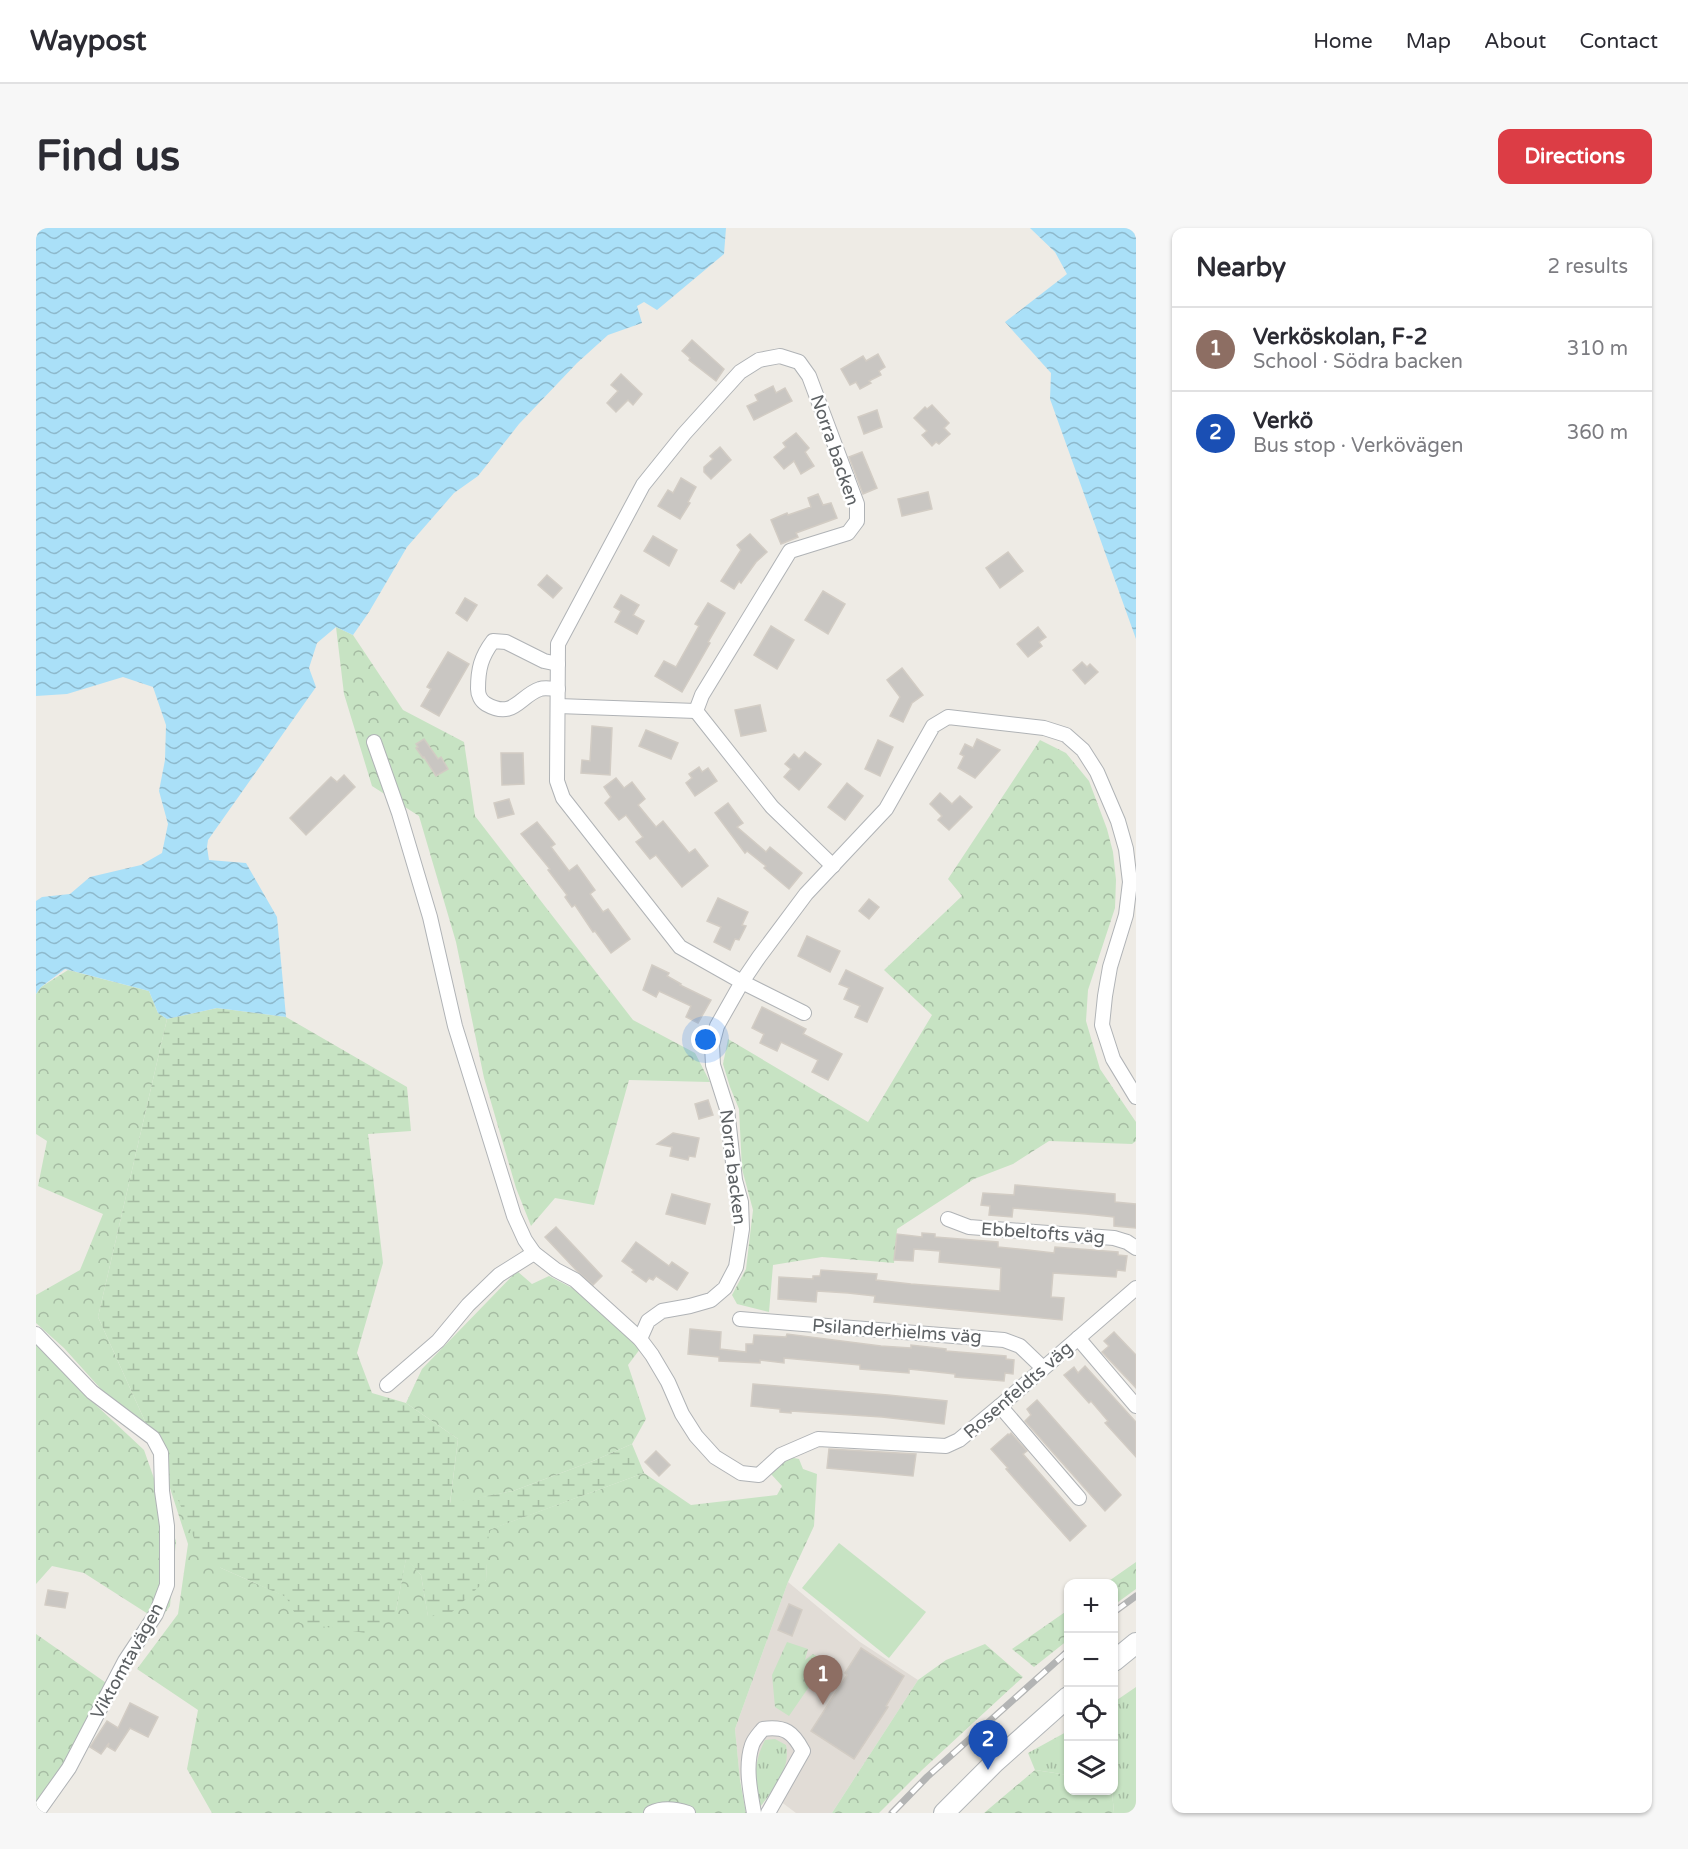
<!DOCTYPE html>
<meta charset="utf-8">
<style>
body{margin:0;font-family:"Varela Round",sans-serif;background:#f7f7f7;color:#2b2b33}
.controls{position:absolute;right:18px;bottom:18px;display:grid;overflow:hidden;border-radius:12px;box-shadow:0 2px 4px #0004}
.controls button{width:54px;height:54px;display:grid;place-items:center;padding:0;border:0;border-bottom:2px solid #e1e1e2;background:#fff;color:#2b2b33;font:30px sans-serif}
.you{position:absolute;left:670px;top:812px;width:21px;height:21px;margin:-15px;border:4px solid #fff;border-radius:50%;background:#1a73e8;box-shadow:0 0 0 9px #1a73e833}
.badge{display:grid;place-items:center;width:39px;height:39px;border-radius:50%;background:#dc3d45;color:#fff;font-size:20px;font-weight:700}
.pin{position:absolute;translate:-50% -50px;filter:drop-shadow(0 2px 3px #0008)}
.pin::after{content:'';position:absolute;top:32px;width:21px;height:18px;background:inherit;clip-path:polygon(0 0,100% 0,50% 100%)}
.list{margin:0;padding:0;list-style:none}
h2{display:flex;justify-content:space-between;align-items:center;height:78px;margin:0;padding:0 24px;font-size:26px}
h2 small{font-size:20px;font-weight:400;color:#7c7c81}
.list li{display:grid;grid-template-columns:39px 1fr auto;gap:18px;align-items:center;box-sizing:border-box;height:84px;padding:0 24px;border-top:2px solid #e1e1e2}
.list b{display:block;font-size:22px;white-space:nowrap}
.list p{margin:0;font-size:20px;white-space:nowrap;color:#7c7c81}
.list em{font-size:20px;font-style:normal;color:#7c7c81}
.icon{flex:none;width:33px;height:33px;fill:none;stroke:currentColor;stroke-width:2;stroke-linecap:round;stroke-linejoin:round}
.map{position:relative;flex:none;width:1100px;height:1585px;overflow:hidden;border-radius:12px}
header{display:flex;align-items:center;gap:36px;box-sizing:border-box;height:84px;padding:0 30px;background:#fff;border-bottom:2px solid #e1e1e2}
header strong{font-size:28px}
nav{display:flex;gap:33px;margin-inline-start:auto;font-size:21px}
.intro{display:flex;align-items:center;justify-content:space-between;box-sizing:border-box;height:144px;padding:0 36px}
h1{margin:0;font-size:42px}
.button{padding:15px 27px;border-radius:12px;background:#dc3d45;color:#fff;font-size:21px;font-weight:700}
main{display:flex;gap:36px;padding:0 36px}
aside{flex:1;background:#fff;border-radius:12px;box-shadow:0 2px 4px #0004}
.map>svg:first-child{display:block}
</style>
<header>
<strong>Waypost</strong>
<nav><a>Home</a><a>Map</a><a>About</a><a>Contact</a></nav>
</header>
<div class="intro"><h1>Find us</h1><a class="button">Directions</a></div>
<main>
<div class="map">
<svg width="1100" height="1585" viewBox="0 0 1100 1585">
<defs>
<pattern id="grass-tufts" width="24" height="20" patternUnits="userSpaceOnUse" patternTransform="scale(1.5)"><rect width="24" height="20" fill="#c7e3c3"/><path d="M3 7l-1-3M5 7V3M7 7l1-3M15 17l-1-3M17 17v-4M19 17l1-3" fill="none" stroke="#a5bba2"/></pattern>
<pattern id="forest-crowns" width="20" height="18" patternUnits="userSpaceOnUse" patternTransform="scale(1.5)"><rect width="20" height="18" fill="#c7e3c3"/><path d="M2 6a3 3 0 1 1 6 0M12 15a3 3 0 1 1 6 0" fill="none" stroke="#a5bba2"/></pattern>
<pattern id="wetland-marsh" width="20" height="14" patternUnits="userSpaceOnUse" patternTransform="scale(1.5)"><rect width="20" height="14" fill="#c7e3c3"/><path d="M1 5h8M5 5V1M11 12h8M15 12V8" fill="none" stroke="#a5bba2"/></pattern>
<pattern id="water-waves" width="16" height="10" patternUnits="userSpaceOnUse" patternTransform="scale(1.5)"><rect width="16" height="10" fill="#aae0f8"/><path d="M0 5q4-4 8 0t8 0" fill="none" stroke="#8eb9cc"/></pattern>
</defs>
<rect width="100%" height="100%" fill="#eeebe5"/>
<path fill="#e1dcd6" d="M752,1354L824,1414L882,1452L796,1585H760L744,1573L704,1552L699,1501Z"/>
<g fill="url(#grass-tufts)">
<path d="M1100,1459V1585H1078L1076,1563L1078,1562V1474Z"/>
<path d="M1032,1503V1547L999,1542L992,1525Z"/>
<path d="M739,1511L750,1517C755,1541 738,1561 724,1579C717,1556 718,1533 729,1512Z"/>
</g>
<g fill="url(#forest-crowns)">
<path d="M300,399L317,407L367,482L428,514L439,588L597,792L659,825L674,854L593,852L558,977L519,970L495,998L480,960L448,850L420,714L383,588L336,558L308,466Z"/>
<path d="M1004,512L1030,525L1053,553L1071,601L1077,624L1080,652L1079,680L1052,762L1050,793L1064,841L1100,894V913L1096,916L1013,913L977,936L938,951L861,1001L858,1035L786,1029L737,1037L733,1084L701,1076L696,1067L710,1041L717,982L706,941L703,881L694,859L687,836L692,811L832,894L896,787L848,742L926,668L912,651Z"/>
<path d="M32,742L113,763L122,785L131,791L62,1089L117,1211L73,1170L28,1120L0,1095V1067L44,1042L67,986L2,958L11,913L0,906V766L5,759Z"/>
<path d="M481,1043L496,1056L513,1048L540,1062L604,1121L592,1137L610,1191L596,1216L557,1233L477,1263L414,1276L422,1211L370,1175L386,1141Z"/>
<path d="M0,1108L17,1124L61,1178L108,1222L140,1313L134,1378L123,1393L48,1345L16,1338L0,1356Z"/>
<path d="M124,1229L185,1340L251,1369L360,1383L370,1330L385,1347L392,1388L450,1352L452,1302L608,1245L655,1277L741,1267L746,1258L735,1246L740,1238L753,1229L763,1231L767,1241L781,1246L778,1298L752,1354L699,1501L704,1552L710,1585H176L151,1541L162,1482L101,1441L142,1386L152,1316Z"/>
<path d="M1100,1334V1361L1078,1377V1356L1070,1355Z"/>
<path d="M1032,1382V1412L998,1439L976,1421Z"/>
<path d="M0,1406L76,1459L0,1585Z"/>
<path d="M751,1414L772,1421L769,1432L777,1426L790,1434L753,1488L739,1479L736,1447Z"/>
<path d="M949,1416L987,1449L886,1542L843,1585H796L882,1452L910,1432Z"/>
<path d="M999,1542L1032,1547V1562L1076,1563L1078,1585H948Z"/>
</g>
<path fill="url(#wetland-marsh)" d="M181,780L250,789L371,859L375,903L332,906L347,1035L321,1125L336,1165L370,1175L422,1211L414,1275L477,1263L557,1233L596,1216L608,1245L453,1302L450,1352L415,1385L392,1389L385,1347L370,1331L360,1383L336,1406L264,1395L250,1369L185,1340L160,1315L117,1211L62,1089L131,791Z"/>
<path fill="#c7e3c3" d="M803,1315L890,1384L853,1430L766,1360Z"/>
<g fill="url(#water-waves)">
<path d="M0,0H690L688,26L621,82L608,74L601,78L606,95L572,107L541,135L483,196L442,248L418,265L371,319L333,384L317,407L300,399L281,415L273,440L280,459L172,612L171,619L173,632L210,635L241,689L250,789L181,780L131,791L122,785L113,763L29,741L5,759L0,766V673L6,669L34,666L54,649L105,637L126,625L132,596L123,563L129,532L130,497L117,459L87,449L31,466L0,468Z"/>
<path d="M994,0H1100V411L1014,171L1015,145L969,94L1031,46L1019,24Z"/>
</g>
<g fill="#c9c6c2" stroke="#d2ccc4" stroke-width="1.5">
<path d="M656,112L688,141L680,153L653,132L654,130L646,123Z"/>
<path d="M842,126L849,139L843,143L845,147L833,153L835,155L824,161L820,154L814,157L805,141L827,128L830,133Z"/>
<path d="M585,146L606,166L597,177L592,172L580,184L571,175L582,163L575,157Z"/>
<path d="M737,158L740,165L749,160L756,173L718,192L711,178L722,173L719,167Z"/>
<path d="M896,177L913,195L908,200L914,206L903,216L900,214L896,218L886,207L891,203L878,190L889,179L891,181Z"/>
<path d="M841,182L846,199L828,206L822,189Z"/>
<path d="M760,205L773,220L769,224L778,238L765,246L758,233L748,241L738,229L750,219L747,215Z"/>
<path d="M684,219L695,232L675,251L668,244V239L677,231L674,228Z"/>
<path d="M826,224L841,260L827,266L813,229Z"/>
<path d="M645,250L660,259L652,274L654,275L644,291L622,278L632,262L637,265Z"/>
<path d="M892,264L896,281L866,288L862,271Z"/>
<path d="M782,266L787,277L795,275L801,290L760,305L762,309L745,316L735,292L751,285L752,287L775,279L772,270Z"/>
<path d="M714,306L731,324L720,334L705,355L703,353L698,361L685,353L705,322L701,317Z"/>
<path d="M617,308L641,322L633,338L608,323Z"/>
<path d="M972,324L987,343L964,360L950,340Z"/>
<path d="M511,347L526,360L517,370L502,357Z"/>
<path d="M787,363L809,376L792,406L769,392Z"/>
<path d="M585,367L603,377L597,387L608,393L601,406L579,394L585,383L578,379Z"/>
<path d="M429,370L441,377L431,393L420,385Z"/>
<path d="M672,375L689,385L672,414L674,415L646,464L619,448L628,433L640,439L663,398L659,396Z"/>
<path d="M735,398L758,412L741,441L718,427Z"/>
<path d="M1002,399L1010,409L1003,414L1006,418L992,429L981,416Z"/>
<path d="M412,424L433,436L403,488L385,478L395,461L391,459Z"/>
<path d="M1046,434L1051,439L1054,436L1062,444L1049,456L1037,442Z"/>
<path d="M866,440L887,467L876,475L867,494L854,488L864,469L851,452Z"/>
<path d="M724,477L730,503L705,508L699,482Z"/>
<path d="M556,498L576,500L574,547L545,545L546,532L554,533Z"/>
<path d="M610,502L642,515L635,531L603,518Z"/>
<path d="M388,511L402,531L405,529L412,541L400,548L388,529L387,530L380,520L382,519L380,516Z"/>
<path d="M941,511L964,522L939,550L922,540L928,528L924,526L929,516L937,520Z"/>
<path d="M842,512L857,519L844,548L829,541Z"/>
<path d="M769,524L785,536L763,562L748,549L755,541L749,536L758,526L763,531Z"/>
<path d="M465,525H487L488,556L466,557Z"/>
<path d="M663,539L666,544L672,540L681,553L659,568L650,555L656,550L653,546Z"/>
<path d="M308,547L319,559L270,607L254,590L295,549L301,554Z"/>
<path d="M580,550L588,560L596,554L609,571L602,577L620,599L627,593L653,625L659,621L672,638L646,659L620,627L614,631L600,614L607,609L590,587L583,592L569,575L575,569L568,559Z"/>
<path d="M811,555L827,568L809,592L792,579Z"/>
<path d="M904,565L916,576L924,568L936,579L913,602L902,592L906,588L894,576Z"/>
<path d="M473,571L478,586L462,590L458,575Z"/>
<path d="M692,575L707,595L701,599L730,624L734,619L766,645L753,661L728,640L730,638L711,623L709,625L679,585Z"/>
<path d="M501,594L519,616L515,619L533,643L541,637L559,662L554,666L567,684L572,681L594,711L575,725L559,703L557,704L539,677L536,679L529,669L531,667L512,642L514,641L485,606Z"/>
<path d="M682,670L712,684L706,697L710,698L703,712L699,711L694,722L678,714L685,699L671,693Z"/>
<path d="M833,671L843,679L833,691L823,683Z"/>
<path d="M771,708L804,723L794,744L762,728Z"/>
<path d="M616,737L633,745L631,748L645,756L644,757L675,772L662,795L650,789L655,778L623,763L620,769L607,762Z"/>
<path d="M810,742L847,760L831,794L819,789L824,778L808,771L813,760L803,756Z"/>
<path d="M726,779L770,801L767,806L806,826L792,852L776,844L782,832L745,814L741,823L724,815L728,806L716,800Z"/>
<path d="M672,872L677,887L663,891L659,876Z"/>
<path d="M637,905L663,910L659,929L653,928L652,932L634,928L636,919L621,916Z"/>
<path d="M979,957L1079,966V974L1100,976V1000L1078,998V989L1050,986L977,980L976,989L953,987L954,978L945,977L947,965L978,967Z"/>
<path d="M636,966L674,976L669,996L630,986Z"/>
<path d="M520,999L566,1048L557,1057L541,1043L509,1009Z"/>
<path d="M886,1005L899,1006V1009L962,1014V1019L992,1022L1018,1025L1019,1019L1082,1024V1027L1091,1028L1089,1043L1081,1042L1080,1049L1017,1045L1015,1069L1028,1070L1026,1092L838,1074L839,1068L812,1065L781,1063L780,1074L742,1071L743,1049L777,1051V1048H784L785,1042L841,1046L840,1052L875,1056L964,1063L965,1040L903,1034L904,1023L878,1021L877,1033L858,1032L861,1006L886,1009Z"/>
<path d="M600,1014L633,1038L636,1034L652,1045L641,1062L620,1048L617,1052L613,1050L610,1054L596,1044L598,1042L586,1033Z"/>
<path d="M654,1101L685,1104L684,1121L710,1124V1116H717L718,1107L750,1109L751,1106L845,1118L875,1120V1117L910,1121V1123L970,1128V1131L978,1132L977,1146L969,1145L968,1153L919,1149V1146L873,1141V1145L824,1141V1137L748,1130V1135L724,1132V1135L683,1133V1129L652,1126Z"/>
<path d="M1078,1104L1100,1127V1160L1066,1124L1073,1118L1068,1113Z"/>
<path d="M1049,1138L1100,1194V1229L1069,1195L1072,1193L1055,1173L1053,1175L1028,1147L1038,1139L1042,1145Z"/>
<path d="M717,1156L852,1167L911,1173L908,1196L846,1189L755,1183V1185L744,1184V1181L715,1178Z"/>
<path d="M1001,1172L1085,1267L1069,1283L989,1193L995,1187L991,1181Z"/>
<path d="M975,1205L991,1223L987,1226L1050,1298L1034,1313L970,1241L972,1240L955,1221L972,1206L973,1207Z"/>
<path d="M793,1221L880,1226L877,1248L791,1240Z"/>
<path d="M620,1223L634,1237L623,1248L609,1234Z"/>
<path d="M12,1362L32,1365L29,1380L9,1377Z"/>
<path d="M753,1376L766,1382L756,1408L742,1402Z"/>
<path d="M825,1420L868,1448L850,1478L852,1479L818,1531L775,1503L811,1447L809,1445Z"/>
<path d="M94,1475L122,1489L112,1509L94,1500L79,1523L72,1519L73,1515L65,1526L54,1519L71,1493L82,1500Z"/>
</g>
<g fill="none" stroke-linecap="round" stroke-linejoin="round">
<defs>
<g id="minor">
<path d="M522,461C517,461 509,459 504,461C483,468 478,492 450,476C445,473 442,467 442,461C442,441 445,429 457,413L470,414L508,433L522,436"/>
<path d="M522,478L660,483"/>
<path d="M338,514L363,585L394,689L419,798L478,988L489,1012L498,1025L520,1042L539,1052L604,1111L616,1127L632,1154L646,1186L660,1208L679,1229L705,1245L723,1247L745,1227L782,1211L910,1218L923,1212L964,1178L1100,1060"/>
<path d="M768,785L706,754L644,719L527,570L521,553L522,416L607,257L648,206L704,144L723,132L744,128L763,134L773,148L821,276V293L812,305L754,323L666,467L660,483L736,579L797,638"/>
<path d="M912,991L933,999L1078,1010L1091,1014L1100,1020"/>
<path d="M704,1091L968,1112L984,1118L1007,1140"/>
<path d="M0,1106L56,1164L117,1210L125,1225L126,1263L131,1298V1357L120,1386L89,1433L33,1540L1,1585"/>
<path d="M1042,1110L1100,1178"/>
<path d="M604,1111L612,1093L626,1083L654,1078L675,1072L689,1060L700,1039L706,1001L705,974L699,952L691,881L677,837L676,817L681,798L706,754L723,729L770,666L850,581L897,498L912,489L1008,500L1030,507L1047,522L1061,544L1082,593L1090,621L1094,654L1090,687L1074,739L1069,768L1066,797L1077,831L1100,869"/>
<path d="M351,1157L402,1113L432,1077L463,1047L498,1025"/>
<path d="M964,1178L1043,1270"/>
<path d="M615,1585C627,1579 640,1581 652,1585"/>
<path d="M718,1585C714,1563 709,1538 716,1517C718,1511 723,1506 727,1501C749,1498 757,1504 767,1523L732,1585"/>
</g>
<g id="secondary">
<path d="M1078,1433L1100,1415"/>
<path d="M908,1585L959,1534L1032,1469"/>
</g>
</defs>
<use href="#minor" stroke="#b0b3b6" stroke-width="16"/>
<use href="#secondary" stroke="#b1b5b8" stroke-width="22"/>
<use href="#minor" stroke="#fff" stroke-width="14"/>
<use href="#secondary" stroke="#fff" stroke-width="20"/>
<defs>
<g id="rail">
<path d="M1078,1384L1100,1368"/>
<path d="M856,1585L891,1549L1032,1423"/>
</g>
</defs>
<use href="#rail" stroke="#b3b4b4" stroke-width="7"/>
<use href="#rail" stroke="#fff" stroke-width="4.5" stroke-dasharray="14" stroke-linecap="butt"/>
</g>
<g text-anchor="middle" stroke-width="5" stroke-linejoin="round" paint-order="stroke">
<g font-size="18" fill="#5d6164" stroke="#fff">
<text transform="translate(799 222) rotate(71)" y="6">Norra backen</text>
<text transform="translate(697 939) rotate(83)" y="6">Norra backen</text>
<text transform="translate(1007 1005) rotate(4)" y="6">Ebbeltofts väg</text>
<text transform="translate(861 1103) rotate(4)" y="6">Psilanderhielms väg</text>
<text transform="translate(982 1162) rotate(-41)" y="6">Rosenfeldts väg</text>
<text transform="translate(91 1433) rotate(-61)" y="6">Viktomtavägen</text>
</g>
</g>
</svg>
<div class="controls">
<button>+</button>
<button>−</button>
<button><svg class="icon" aria-label="locate" viewBox="0 0 24 24"><circle cx="12" cy="12" r="6"/><path d="M12 2v4M12 18v4M2 12h4M18 12h4"/></svg></button>
<button><svg class="icon" aria-label="layers" viewBox="0 0 24 24"><path d="M12 4l9 5-9 5-9-5zM3 14l9 5 9-5"/></svg></button>
</div>
<div class="you"></div>
<div class="pin badge" style="left:787px;top:1477px;background:#8d6e63">1</div>
<div class="pin badge" style="left:952px;top:1542px;background:#1a4fb4">2</div>
</div>
<aside>
<h2>Nearby<small>2 results</small></h2>
<ul class="list">
<li><span class="badge" style="background:#8d6e63">1</span><div><b>Verköskolan, F-2</b><p>School · Södra backen</p></div><em>310 m</em></li>
<li><span class="badge" style="background:#1a4fb4">2</span><div><b>Verkö</b><p>Bus stop · Verkövägen</p></div><em>360 m</em></li>
</ul>
</aside>
</main>
